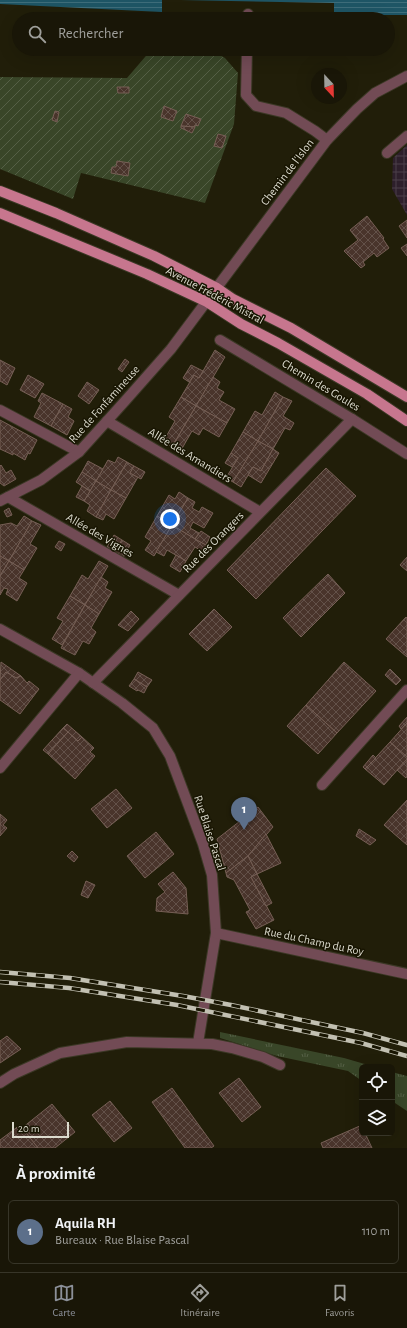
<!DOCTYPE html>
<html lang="fr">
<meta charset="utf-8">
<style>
body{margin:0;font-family:"Alegreya Sans",sans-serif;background:#262315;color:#f1f3f6}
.controls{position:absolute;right:12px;bottom:12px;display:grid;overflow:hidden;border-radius:6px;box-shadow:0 4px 16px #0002}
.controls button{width:36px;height:36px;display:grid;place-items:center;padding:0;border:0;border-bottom:1px solid #373528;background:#191607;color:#f1f3f6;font:20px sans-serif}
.compass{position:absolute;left:311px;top:68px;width:36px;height:36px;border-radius:50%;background:#191607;box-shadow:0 4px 16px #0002;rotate:158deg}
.scale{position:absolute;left:12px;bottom:10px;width:57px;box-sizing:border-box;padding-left:4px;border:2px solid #dcdbce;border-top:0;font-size:11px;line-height:14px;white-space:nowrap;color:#dcdbce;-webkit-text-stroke:3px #181502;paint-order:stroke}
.you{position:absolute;left:170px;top:519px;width:14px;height:14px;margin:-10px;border:3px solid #fff;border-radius:50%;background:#1a73e8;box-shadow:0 0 0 6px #1a73e833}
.badge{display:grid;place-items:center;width:26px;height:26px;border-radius:50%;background:#8c9099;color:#fff;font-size:13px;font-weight:700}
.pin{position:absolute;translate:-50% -33px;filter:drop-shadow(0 1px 2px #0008)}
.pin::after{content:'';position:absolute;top:21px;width:14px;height:12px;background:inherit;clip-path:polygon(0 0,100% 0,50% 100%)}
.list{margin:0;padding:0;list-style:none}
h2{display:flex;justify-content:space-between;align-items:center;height:52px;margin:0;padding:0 16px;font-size:17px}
h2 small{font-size:13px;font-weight:400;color:#9f9f9b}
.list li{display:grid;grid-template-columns:26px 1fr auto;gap:12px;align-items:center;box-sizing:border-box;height:64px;margin:0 8px 8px;padding:0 8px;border:1px solid #373528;border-radius:6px}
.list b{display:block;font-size:15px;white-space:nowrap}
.list p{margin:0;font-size:13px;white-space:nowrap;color:#9f9f9b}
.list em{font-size:13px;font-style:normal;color:#9f9f9b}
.icon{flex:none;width:22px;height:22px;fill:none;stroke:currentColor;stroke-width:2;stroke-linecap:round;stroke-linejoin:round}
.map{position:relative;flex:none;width:407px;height:1148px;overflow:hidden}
.search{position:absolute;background:#191607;box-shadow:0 4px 16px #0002;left:12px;right:12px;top:12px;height:44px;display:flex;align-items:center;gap:10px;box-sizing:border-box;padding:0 14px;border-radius:22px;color:#9f9f9b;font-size:15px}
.sheet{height:124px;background:#191607}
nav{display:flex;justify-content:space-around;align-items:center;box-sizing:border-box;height:56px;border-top:1px solid #373528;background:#191607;font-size:11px;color:#9f9f9b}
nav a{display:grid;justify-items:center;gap:2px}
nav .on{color:#8c9099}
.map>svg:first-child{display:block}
</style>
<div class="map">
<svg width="407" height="1148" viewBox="0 0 407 1148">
<defs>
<pattern id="industrial-grid" width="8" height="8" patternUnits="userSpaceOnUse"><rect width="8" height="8" fill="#2d1f2b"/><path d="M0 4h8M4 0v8" fill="none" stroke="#4b3f49"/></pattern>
<pattern id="grass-tufts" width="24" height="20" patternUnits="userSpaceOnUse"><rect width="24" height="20" fill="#394628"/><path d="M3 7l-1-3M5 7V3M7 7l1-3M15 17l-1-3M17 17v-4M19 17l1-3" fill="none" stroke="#556046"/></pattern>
<pattern id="garden-furrows" width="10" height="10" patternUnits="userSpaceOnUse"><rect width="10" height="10" fill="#394628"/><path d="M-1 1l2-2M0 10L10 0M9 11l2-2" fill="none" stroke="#556046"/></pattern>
<pattern id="water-rules" width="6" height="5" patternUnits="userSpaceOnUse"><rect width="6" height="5" fill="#1e5565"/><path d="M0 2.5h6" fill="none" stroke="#3e6d7a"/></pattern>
<pattern id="building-cross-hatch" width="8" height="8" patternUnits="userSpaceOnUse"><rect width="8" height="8" fill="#49342b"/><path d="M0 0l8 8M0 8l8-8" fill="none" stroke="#635149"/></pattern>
</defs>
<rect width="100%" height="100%" fill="#211e09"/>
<path fill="url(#industrial-grid)" d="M407,145V215L392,189L393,158Z"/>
<g fill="url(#grass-tufts)">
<path d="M220,1032L344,1058L375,1067H362V1081L348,1071L277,1056L220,1038Z"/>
<path d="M392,1072L407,1076V1111L392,1101Z"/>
</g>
<path fill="url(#garden-furrows)" d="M155,49H210L225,58L238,73L234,124L205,203L81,173L73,199L0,169V77L127,78L151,50Z"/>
<g fill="url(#water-rules)">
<path d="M0,0H162V12L0,4Z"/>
<path d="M181,0H407V15H334V3Z"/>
</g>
<g fill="url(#building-cross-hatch)" stroke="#765f55">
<path d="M117,87H129V93H118Z"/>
<path d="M164,106L177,111L173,121L161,117Z"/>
<path d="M55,111L59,112L57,122L52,120Z"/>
<path d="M186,114L201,119L198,126L195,125V127L181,126Z"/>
<path d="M181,126L195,127L192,133L181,128Z"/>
<path d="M218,134L226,136L222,148L214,146Z"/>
<path d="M117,161L130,163L128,176L111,173L112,167H116Z"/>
<path d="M367,216L384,238L383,239L389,248L377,257L374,253L363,262L365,265L361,268L344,251L358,240L350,230Z"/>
<path d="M407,220V238L399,226Z"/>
<path d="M407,244V256L401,248Z"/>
<path d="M215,350L225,357L196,406L181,397L194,375L199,378Z"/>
<path d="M125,359L129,362L122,372L118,369Z"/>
<path d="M0,360L15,368L7,385L0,381Z"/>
<path d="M191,365L203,371L199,378L194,375L189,382L183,378Z"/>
<path d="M28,375L44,384L35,398L20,390Z"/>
<path d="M213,377L220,382L217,388L224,392L219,400L235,409L227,423L196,406Z"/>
<path d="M87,382L99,390L89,404L78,396Z"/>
<path d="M275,392L283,397L258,441L243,432L255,411L262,415Z"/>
<path d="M42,393L63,404L51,426L34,417L41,403L38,401Z"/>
<path d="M181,397L196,406L172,447L163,442L175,421L169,417Z"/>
<path d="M283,397L292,401L283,416L294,423L290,430L285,428L273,449L258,441Z"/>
<path d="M63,404L72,409L68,417L74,421L67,435L51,426Z"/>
<path d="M196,406L227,423L219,437L203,428L199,435L192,431L180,452L172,447Z"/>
<path d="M0,420L37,440L30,454L28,453L25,460L13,453V455L0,449Z"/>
<path d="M243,432L258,441L233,482L226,478L238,458L231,453Z"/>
<path d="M258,441L273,449L261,471L253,467L241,487L233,482Z"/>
<path d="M273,449L279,453L261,483L248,475L253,467L261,471Z"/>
<path d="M231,453L238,458L232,467L225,463Z"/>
<path d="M118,457L127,462L111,490L96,481L108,460L115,463Z"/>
<path d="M88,461L103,469L96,481L82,472Z"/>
<path d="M127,462L134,466L130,473L138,477L126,498L111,490Z"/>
<path d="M1,465L6,473L11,470L16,479L4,486L0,483V466Z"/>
<path d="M134,466L145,472L141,479L130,473Z"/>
<path d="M326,468L356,496L256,599L227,570Z"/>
<path d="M82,472L96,481L90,491L76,482Z"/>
<path d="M96,481L111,490L96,517L87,511L90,505L84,501Z"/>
<path d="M82,486L90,491L84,501L76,497Z"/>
<path d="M111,490L126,498L114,519L106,514L103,520L96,517Z"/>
<path d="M179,492L188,498L172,525L157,516L169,495L175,499Z"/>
<path d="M188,498L195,502L192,508L199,512L202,507L213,513L204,528L193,522L190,528L199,533L195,539L172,525Z"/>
<path d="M9,508L12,515L7,517L4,511Z"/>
<path d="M24,516L32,521L9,561L0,556V525L11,523L17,526Z"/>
<path d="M157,516L172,525L154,556L145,550L151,541L145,537Z"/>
<path d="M32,521L41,525L30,544L37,548L24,570L9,561Z"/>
<path d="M172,525L195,539L210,547L205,553L195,547L186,561L167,550L164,556L156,552Z"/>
<path d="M201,531L210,537L206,545L195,539Z"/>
<path d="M114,535L122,540L114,554L106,549Z"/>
<path d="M122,540L130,545L123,558L114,554Z"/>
<path d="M59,541L65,544L61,551L55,547Z"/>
<path d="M176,555L186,561L180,572L170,566Z"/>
<path d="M0,556L9,561L0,576Z"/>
<path d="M407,557V571L400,565Z"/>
<path d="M9,561L24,570L19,578L27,583L17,601L6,594L8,589L4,588L0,595V576Z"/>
<path d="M99,561L108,566L85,605L70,596L82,575L88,579Z"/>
<path d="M328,574L345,593L301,637L283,618Z"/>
<path d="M101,577L108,582L105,588L112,592L99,614L85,605Z"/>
<path d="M70,596L85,605L62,645L52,639L63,621L57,618Z"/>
<path d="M85,605L99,614L91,628L96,632L89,644L83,641L75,655L61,648Z"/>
<path d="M214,609L232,627L207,651L189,634Z"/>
<path d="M131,611L139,619L128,631L118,625Z"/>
<path d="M406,617L407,618V657L386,639Z"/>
<path d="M1,662L21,676L16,678L6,672L0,680Z"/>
<path d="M344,662L376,691L337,733L306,705Z"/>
<path d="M390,669L401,680L396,685L385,675Z"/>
<path d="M6,672L16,678L21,676L27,683L29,681L39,689L20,714L0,700V680Z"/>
<path d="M138,672L152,680L147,687L134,679Z"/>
<path d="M134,679L147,687L144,693L138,690L137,691L129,686Z"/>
<path d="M306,705L337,733L318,754L287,726Z"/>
<path d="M407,717V723L401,729L399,726Z"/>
<path d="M407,723V757L390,742Z"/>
<path d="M67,724L82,737L78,741L63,728Z"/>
<path d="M63,728L68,732L48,754L43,750Z"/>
<path d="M68,732L78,741L82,737L94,748L90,752L95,756L75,779L48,754Z"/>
<path d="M390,742L407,757V759L384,785L365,769Z"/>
<path d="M373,755L376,758L365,769L363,767Z"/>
<path d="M407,759V776L406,778L397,770Z"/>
<path d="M116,789L132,808L107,828L91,809Z"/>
<path d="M407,800V845L384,825Z"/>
<path d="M258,807L273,827L248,856L226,873L217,839Z"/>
<path d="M0,814L7,820L3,825L7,828L0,836Z"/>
<path d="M359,829L376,840L370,845L356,836Z"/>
<path d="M156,832L174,854L145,878L127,856Z"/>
<path d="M266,834L281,863L257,874L248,856Z"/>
<path d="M72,851L78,857L74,862L67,856Z"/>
<path d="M248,856L257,874L251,877L274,920L256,929L246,912L250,910L234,880L227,877L226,873Z"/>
<path d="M173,872L186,888L188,914L156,911L157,898L165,892L158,884Z"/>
<path d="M257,874L272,903L266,906L251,877Z"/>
<path d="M86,881L95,885L88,898L81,895Z"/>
<path d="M7,1036L21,1049L0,1063V1041Z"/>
<path d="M239,1078L261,1107L242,1122L219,1093Z"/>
<path d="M172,1088L214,1146L211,1148H185L152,1102Z"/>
<path d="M110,1101L132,1128L114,1142L92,1115Z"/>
<path d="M52,1104L75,1132L55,1148H38L22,1128Z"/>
<path d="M20,1125L38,1148H0V1140Z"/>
<path d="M362,1125V1133H365L372,1148H323L321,1143Z"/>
</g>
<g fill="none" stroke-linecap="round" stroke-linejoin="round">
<defs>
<g id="minor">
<path d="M248,19V14"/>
<path d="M247,49L246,95L256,106L286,113L315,131L327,140"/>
<path d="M387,153L407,136"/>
<path d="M220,340L352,419L407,454"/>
<path d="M0,410L79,452"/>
<path d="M107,421L260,512"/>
<path d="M8,497L179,595"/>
<path d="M0,501L41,480L79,452L125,401L171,349L327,140L357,109L375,93L407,76"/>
<path d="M0,629L79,673L122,703L153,728L170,756L203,844L212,875L216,933L198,1043"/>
<path d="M93,683L352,419"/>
<path d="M0,768L79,673"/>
<path d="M322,785L407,690"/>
<path d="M216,933L407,974"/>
<path d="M0,1083L14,1074L60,1053L127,1042L212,1044L232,1048L263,1057L280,1065"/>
</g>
<g id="major">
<path d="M0,191L56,213L154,256L217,288L233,299L291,328L407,397"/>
<path d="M0,213L147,274L207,302L241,324L278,343L367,394L407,421"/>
</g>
</defs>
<use href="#minor" stroke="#3b3825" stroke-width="12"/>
<use href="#major" stroke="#3b3825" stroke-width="12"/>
<use href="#minor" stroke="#724b55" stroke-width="10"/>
<use href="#major" stroke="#c7768e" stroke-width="10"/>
<defs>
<g id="rail">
<path d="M0,972L70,978L183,996L231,1005L363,1033L407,1045"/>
<path d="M0,982L69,988L177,1005L361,1043L407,1056"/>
</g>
</defs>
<use href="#rail" stroke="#c2c0b2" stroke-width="4.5"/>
<use href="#rail" stroke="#181502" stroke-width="3" stroke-dasharray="9" stroke-linecap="butt"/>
</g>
<g text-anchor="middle" stroke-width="3" stroke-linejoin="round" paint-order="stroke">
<g font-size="12" fill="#dcdbce" stroke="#181502">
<text transform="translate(287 172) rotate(-53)" y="4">Chemin de l'Islon</text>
<text transform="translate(215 295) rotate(28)" y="4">Avenue Frédéric Mistral</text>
<text transform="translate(321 385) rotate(31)" y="4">Chemin des Goules</text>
<text transform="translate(104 404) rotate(-48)" y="4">Rue de Fonfamineuse</text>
<text transform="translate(190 455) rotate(31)" y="4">Allée des Amandiers</text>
<text transform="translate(100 535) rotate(30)" y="4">Allée des Vignes</text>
<text transform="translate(213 542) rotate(-45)" y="4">Rue des Orangers</text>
<text transform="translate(210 833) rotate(72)" y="4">Rue Blaise Pascal</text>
<text transform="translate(314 941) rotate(12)" y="4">Rue du Champ du Roy</text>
</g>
</g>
</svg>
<div class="controls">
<button><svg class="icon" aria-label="locate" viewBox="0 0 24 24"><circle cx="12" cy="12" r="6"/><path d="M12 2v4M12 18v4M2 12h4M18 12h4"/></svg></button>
<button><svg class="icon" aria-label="layers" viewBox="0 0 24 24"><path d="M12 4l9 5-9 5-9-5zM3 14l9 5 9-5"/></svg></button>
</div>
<svg class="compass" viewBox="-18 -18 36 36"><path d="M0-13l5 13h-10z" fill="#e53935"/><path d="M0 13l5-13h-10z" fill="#9f9f9b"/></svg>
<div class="scale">20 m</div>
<div class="you"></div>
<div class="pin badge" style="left:244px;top:830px;background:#5c6f8a">1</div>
<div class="search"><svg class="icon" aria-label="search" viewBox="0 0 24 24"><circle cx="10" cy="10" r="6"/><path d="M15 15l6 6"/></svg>Rechercher</div>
</div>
<section class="sheet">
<h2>À proximité<small></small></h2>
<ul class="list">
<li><span class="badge" style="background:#5c6f8a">1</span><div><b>Aquila RH</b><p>Bureaux · Rue Blaise Pascal</p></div><em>110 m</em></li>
</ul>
</section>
<nav>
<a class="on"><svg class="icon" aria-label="map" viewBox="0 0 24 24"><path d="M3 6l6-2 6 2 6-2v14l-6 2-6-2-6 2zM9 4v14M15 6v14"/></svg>Carte</a>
<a><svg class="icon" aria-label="directions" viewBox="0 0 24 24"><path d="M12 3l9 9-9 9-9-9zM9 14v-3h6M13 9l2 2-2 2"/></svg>Itinéraire</a>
<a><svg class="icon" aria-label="saved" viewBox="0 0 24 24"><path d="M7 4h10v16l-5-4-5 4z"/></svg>Favoris</a>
</nav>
